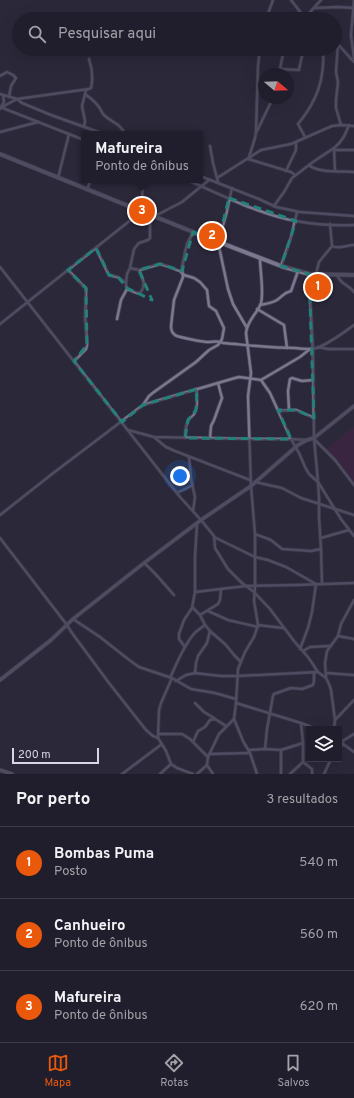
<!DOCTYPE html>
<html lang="pt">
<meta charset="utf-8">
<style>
body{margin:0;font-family:Overpass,sans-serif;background:#2d2b38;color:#f1f3f6}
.controls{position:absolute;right:12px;bottom:12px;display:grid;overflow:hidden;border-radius:0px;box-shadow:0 4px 16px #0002}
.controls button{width:36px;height:36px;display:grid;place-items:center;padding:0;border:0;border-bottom:1px solid #3d3c48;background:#201e2c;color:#f1f3f6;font:20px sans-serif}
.compass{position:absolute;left:258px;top:68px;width:36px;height:36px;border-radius:50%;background:#201e2c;box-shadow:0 4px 16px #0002;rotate:109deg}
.scale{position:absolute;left:12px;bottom:10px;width:87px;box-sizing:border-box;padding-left:4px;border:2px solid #d8d6e3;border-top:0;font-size:11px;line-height:14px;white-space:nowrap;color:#d8d6e3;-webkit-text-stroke:3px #2b283b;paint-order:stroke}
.you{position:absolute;left:180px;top:476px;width:14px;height:14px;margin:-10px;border:3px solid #fff;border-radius:50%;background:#1a73e8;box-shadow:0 0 0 6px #1a73e833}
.badge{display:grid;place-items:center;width:26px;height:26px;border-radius:50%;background:#ea580c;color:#fff;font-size:13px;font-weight:700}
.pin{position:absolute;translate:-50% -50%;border:2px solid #fff;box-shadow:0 1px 4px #0006}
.popup{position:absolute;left:81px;top:131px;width:122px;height:52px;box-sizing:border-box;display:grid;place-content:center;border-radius:0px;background:#201e2c;filter:drop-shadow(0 1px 3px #0005);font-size:13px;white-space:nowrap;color:#a2a2a9}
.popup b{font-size:15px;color:#f1f3f6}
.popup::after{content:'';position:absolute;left:50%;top:100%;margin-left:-8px;border:8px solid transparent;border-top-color:#201e2c}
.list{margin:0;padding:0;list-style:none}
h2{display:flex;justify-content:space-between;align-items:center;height:52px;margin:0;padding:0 16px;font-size:17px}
h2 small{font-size:13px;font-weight:400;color:#a2a2a9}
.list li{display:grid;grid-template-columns:26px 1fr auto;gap:12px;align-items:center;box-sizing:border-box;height:72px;padding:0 16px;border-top:1px solid #3d3c48}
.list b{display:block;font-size:15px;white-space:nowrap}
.list p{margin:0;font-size:13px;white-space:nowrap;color:#a2a2a9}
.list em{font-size:13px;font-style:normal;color:#a2a2a9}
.icon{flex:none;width:22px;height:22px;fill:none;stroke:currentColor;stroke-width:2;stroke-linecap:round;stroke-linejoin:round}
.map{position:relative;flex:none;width:354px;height:774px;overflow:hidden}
.search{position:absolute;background:#201e2c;box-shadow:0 4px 16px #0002;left:12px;right:12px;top:12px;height:44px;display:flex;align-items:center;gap:10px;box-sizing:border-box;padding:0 14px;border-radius:22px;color:#a2a2a9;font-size:15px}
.sheet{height:268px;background:#201e2c}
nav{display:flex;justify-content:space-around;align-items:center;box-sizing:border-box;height:56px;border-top:1px solid #3d3c48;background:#201e2c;font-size:11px;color:#a2a2a9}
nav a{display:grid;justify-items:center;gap:2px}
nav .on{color:#ea580c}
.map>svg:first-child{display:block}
</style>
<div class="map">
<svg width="354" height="774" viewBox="0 0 354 774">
<rect width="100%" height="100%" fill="#2b283b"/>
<path fill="#4c234b" d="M354,427V484L326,449Z"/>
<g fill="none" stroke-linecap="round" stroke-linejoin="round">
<defs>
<g id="minor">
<path d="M291,0L305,18"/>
<path d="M354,0L353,13L351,35L354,58"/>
<path d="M314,8L338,7L354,8"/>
<path d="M266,19L273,0"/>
<path d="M304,19L321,0"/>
<path d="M335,41L354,62"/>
<path d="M338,44L336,72L338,82L336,100V108L341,125"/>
<path d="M279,69L299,70L303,51"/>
<path d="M279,74L284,49"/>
<path d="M0,76L7,72L13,75L16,78L11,86L9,97"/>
<path d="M0,94L17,99L89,89L91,88C93,79 92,68 89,59"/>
<path d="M85,94C90,98 95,101 99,107C101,110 102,113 104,115C112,123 119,122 125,134"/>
<path d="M0,107L84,140"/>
<path d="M2,107L17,99L22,103L51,115L104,134"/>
<path d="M0,109L4,102L3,95"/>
<path d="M84,127L85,121L82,106L86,90"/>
<path d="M257,131L273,98"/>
<path d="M0,132L38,122"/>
<path d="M305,137L298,124C317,101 325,79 323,49"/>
<path d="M210,146L213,163L217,178"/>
<path d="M334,150H354"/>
<path d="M249,157L255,138L256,132L258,66L260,49"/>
<path d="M248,159L291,172L295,175"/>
<path d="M309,165C317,173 342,171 354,172"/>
<path d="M286,171L296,150V142"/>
<path d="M335,171L334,148C342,142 345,135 349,125"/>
<path d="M200,176L259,199L276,207L300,212L354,216"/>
<path d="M58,178L69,134"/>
<path d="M187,180C222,195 258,214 296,221C313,224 337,226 354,225"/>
<path d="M218,182L217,178L261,150L291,144L332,126L341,125L354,126"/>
<path d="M232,188L226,215L218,242L228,289L233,304L247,328"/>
<path d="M87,189L91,180"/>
<path d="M274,206L284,192L292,178L313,162L334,148"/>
<path d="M140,210L142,201L143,180"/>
<path d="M155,216L182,202L209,180"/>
<path d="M193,232L187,244L185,252L182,267L183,277L174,300L171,326C171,329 172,333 175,335C177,337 203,342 207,342C213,342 218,340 223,343C247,345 271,348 295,348C302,349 310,350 317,348C330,343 343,333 354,325"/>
<path d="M332,246C340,250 346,245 354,245"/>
<path d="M96,248L109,275L118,277L126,283"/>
<path d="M281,266L291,238L297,212"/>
<path d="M0,267L180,497L201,520L214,536L215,548L228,569L242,583L254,592L270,609L294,641L308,657L318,672L326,678L329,684L331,690L335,720L334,729"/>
<path d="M130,268L139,270L160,264L167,266L180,271L184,275L194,278L200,282L207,290L209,306L216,311L224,328L222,339L218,345L209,350L196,362L154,392L149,396L143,405"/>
<path d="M68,270L86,289L85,317L87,345L86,349L74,361"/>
<path d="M309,274L313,349L314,438L318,482L341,519L354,536"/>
<path d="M316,274L319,262L332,246L330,224"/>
<path d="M337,275C341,285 348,284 354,292"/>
<path d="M127,289L137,293H140C147,285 142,279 139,270"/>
<path d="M260,305C266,304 272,303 277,300C283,296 283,293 291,291L298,271"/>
<path d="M257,309L284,325L287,348"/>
<path d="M117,319L121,300L127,289L126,283L127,274L130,268L134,249L139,243L148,240L150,238V215"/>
<path d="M0,324L142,211"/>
<path d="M318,347L328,349H354"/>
<path d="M261,380L300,357L310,349"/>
<path d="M289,410L288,391L290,379L292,378L302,381L313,380"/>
<path d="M279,411L296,410L314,418"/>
<path d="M128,430L154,437L249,439H291L306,440"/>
<path d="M155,438L166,447L175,451L250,480"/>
<path d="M185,438C185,432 185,424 189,419C191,416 194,416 195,412C198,405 197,396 196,389"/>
<path d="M210,438L211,426L214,420L222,398L218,383"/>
<path d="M314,439L335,460L354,485"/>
<path d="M189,457L191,479L195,497L193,511"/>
<path d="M255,482L282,488L301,498L354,515"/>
<path d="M177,493L193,485"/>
<path d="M0,515L52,474L143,405L235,378L239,377L261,380L270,393L291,439L299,453L305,467L309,474L318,482L319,498V516L321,549L322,584"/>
<path d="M255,534L271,540L282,549L311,551L321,549"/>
<path d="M214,537L255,557L268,560L286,567L316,584L312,612L308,628L300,649"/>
<path d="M0,538L67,625L72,633L109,683L146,730L153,736L158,738L166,751L171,764L177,768L193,774"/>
<path d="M321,538L349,530"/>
<path d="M144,563C155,572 164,584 174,595"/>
<path d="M195,592L246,586L296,585L354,583"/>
<path d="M193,608L200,615L205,625L210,631L226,645L234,655L241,662"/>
<path d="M208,611L228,620L258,627"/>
<path d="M200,615L218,604L220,600L221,589"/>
<path d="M73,619L100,637L128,659L139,667L172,678L191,689L215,693L236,699"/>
<path d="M258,625L283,628"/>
<path d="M338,636L354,639"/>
<path d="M185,647L179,639V634L184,620L192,608L195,592V557L197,524"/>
<path d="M303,651L310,647L330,646"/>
<path d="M195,673L196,663L198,656L207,643L210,631"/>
<path d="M326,673L354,675"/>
<path d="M326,677L325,663L327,651L338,636L341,624L354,600"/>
<path d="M170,678C177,663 183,647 193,635C196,631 201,628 205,625"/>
<path d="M176,681L186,675L195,673L221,676H237L318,672"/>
<path d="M195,703L204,712L214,718"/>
<path d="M236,703L301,723L317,729"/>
<path d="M335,720L354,700"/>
<path d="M158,734H182L190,739L208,757"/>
<path d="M158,738L159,710L161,703L172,678"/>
<path d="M339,741L354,752"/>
<path d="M193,742L198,731L205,727L210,720L215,719L226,726"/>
<path d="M341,742L354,734"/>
<path d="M339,748L343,744"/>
<path d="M265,749L267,729L273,696L274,694L291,688L302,689L313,685L314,681V672"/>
<path d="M249,750L265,749L281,750L303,743"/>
<path d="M281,750V774"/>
<path d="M209,754L250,753"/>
<path d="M303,762L312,769V774"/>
<path d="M122,774L162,744"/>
<path d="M160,774L171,764"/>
<path d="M197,774L207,765"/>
<path d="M213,774L207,765L208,757L219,734L234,719"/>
<path d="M257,774L250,753L243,741L234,719L236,703L238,669L245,652L254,637L258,625L254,601L255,586V534L251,486L248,396L251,373L246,333C247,320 258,313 261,303C264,292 260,270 260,259"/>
<path d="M290,774L303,762V743L301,723"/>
<path d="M324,774L331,759"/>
</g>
<g id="tertiary">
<path d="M0,680L51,640L73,619L144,563L201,520L251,486L298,445L307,440L314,438L354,406"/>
<path d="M0,770L12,774"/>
</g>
<path id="secondary" d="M0,154L193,232L281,266L309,274L354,275"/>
</defs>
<use href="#minor" stroke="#464354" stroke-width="4"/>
<use href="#tertiary" stroke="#464354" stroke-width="5"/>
<use href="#secondary" stroke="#464354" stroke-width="5.5"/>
<use href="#minor" stroke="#7a778e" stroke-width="2.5"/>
<use href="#tertiary" stroke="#7a778e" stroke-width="3.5"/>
<use href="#secondary" stroke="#7a778e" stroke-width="4"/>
</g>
<path d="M0 0H354V774H0ZM229,198L296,221L281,266L309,274L314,418L296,410H278L291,439L185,438L188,420L196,410L197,389L143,405L122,422L74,361L87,345L86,288L68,270L96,248L109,275L118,277L127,288L152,300L139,270L160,264L182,271L193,232L218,242Z" fill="#2b283b" fill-opacity=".55" fill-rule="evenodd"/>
<path fill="none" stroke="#23807a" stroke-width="3" stroke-dasharray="8 5" stroke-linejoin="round" d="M229,198L296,221L281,266L309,274L314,418L296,410H278L291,439L185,438L188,420L196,410L197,389L143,405L122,422L74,361L87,345L86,288L68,270L96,248L109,275L118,277L127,288L152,300L139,270L160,264L182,271L193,232L218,242Z"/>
</svg>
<div class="controls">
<button><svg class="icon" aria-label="layers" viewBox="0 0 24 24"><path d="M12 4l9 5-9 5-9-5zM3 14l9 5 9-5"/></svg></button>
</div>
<svg class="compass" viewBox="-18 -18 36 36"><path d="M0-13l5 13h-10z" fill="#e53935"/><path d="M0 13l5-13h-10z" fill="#a2a2a9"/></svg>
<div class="scale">200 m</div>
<div class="you"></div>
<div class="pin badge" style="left:318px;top:287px">1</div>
<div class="pin badge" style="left:212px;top:236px">2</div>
<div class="pin badge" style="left:142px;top:211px">3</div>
<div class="popup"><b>Mafureira</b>Ponto de ônibus</div>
<div class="search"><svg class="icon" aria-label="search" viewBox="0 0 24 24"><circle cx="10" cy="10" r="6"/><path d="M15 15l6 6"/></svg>Pesquisar aqui</div>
</div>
<section class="sheet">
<h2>Por perto<small>3 resultados</small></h2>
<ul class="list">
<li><span class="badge">1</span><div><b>Bombas Puma</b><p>Posto</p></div><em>540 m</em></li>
<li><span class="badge">2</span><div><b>Canhueiro</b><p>Ponto de ônibus</p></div><em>560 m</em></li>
<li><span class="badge">3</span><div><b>Mafureira</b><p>Ponto de ônibus</p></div><em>620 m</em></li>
</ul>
</section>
<nav>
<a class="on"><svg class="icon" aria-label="map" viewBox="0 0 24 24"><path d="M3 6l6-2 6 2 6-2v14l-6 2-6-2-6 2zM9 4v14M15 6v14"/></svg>Mapa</a>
<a><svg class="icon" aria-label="directions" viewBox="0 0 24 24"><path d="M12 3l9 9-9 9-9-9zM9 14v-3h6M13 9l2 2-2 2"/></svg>Rotas</a>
<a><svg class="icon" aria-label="saved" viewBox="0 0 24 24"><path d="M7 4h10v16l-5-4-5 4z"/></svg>Salvos</a>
</nav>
